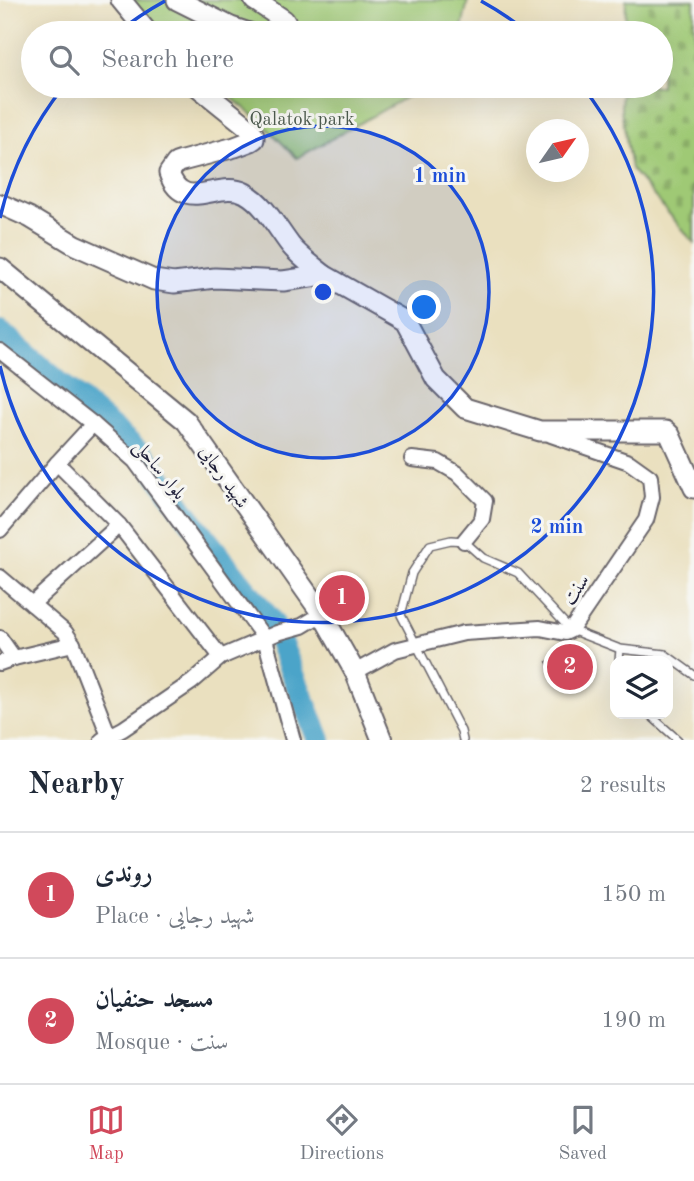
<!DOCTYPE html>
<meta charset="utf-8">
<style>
body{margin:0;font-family:"Old Standard TT",Amiri,serif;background:#f2f2f3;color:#1f2937}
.controls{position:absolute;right:21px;bottom:21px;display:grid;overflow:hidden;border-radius:14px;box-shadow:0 7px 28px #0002}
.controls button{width:63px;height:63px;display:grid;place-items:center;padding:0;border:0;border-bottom:2px solid #e0e1e3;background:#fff;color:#1f2937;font:35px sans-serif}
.compass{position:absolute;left:526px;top:119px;width:63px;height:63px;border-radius:50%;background:#fff;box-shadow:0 7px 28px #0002;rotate:56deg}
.you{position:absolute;left:425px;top:308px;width:24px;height:24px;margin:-18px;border:5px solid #fff;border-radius:50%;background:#1a73e8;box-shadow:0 0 0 10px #1a73e833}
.badge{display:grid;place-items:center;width:46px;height:46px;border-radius:50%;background:#d1495b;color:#fff;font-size:23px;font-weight:700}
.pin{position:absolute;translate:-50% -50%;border:4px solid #fff;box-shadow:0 2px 7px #0006}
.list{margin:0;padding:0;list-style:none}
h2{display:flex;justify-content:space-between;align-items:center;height:91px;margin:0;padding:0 28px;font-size:30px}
h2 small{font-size:23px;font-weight:400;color:#747a83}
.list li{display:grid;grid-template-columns:46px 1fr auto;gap:21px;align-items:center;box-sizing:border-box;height:126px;padding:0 28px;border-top:2px solid #e0e1e3}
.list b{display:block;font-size:26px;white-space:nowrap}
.list p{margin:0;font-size:23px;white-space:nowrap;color:#747a83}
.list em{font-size:23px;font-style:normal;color:#747a83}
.icon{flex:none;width:38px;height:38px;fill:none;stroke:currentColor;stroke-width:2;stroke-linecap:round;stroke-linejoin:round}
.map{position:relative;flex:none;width:694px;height:740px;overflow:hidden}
.search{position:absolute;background:#fff;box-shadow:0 7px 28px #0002;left:21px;right:21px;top:21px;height:77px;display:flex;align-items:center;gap:18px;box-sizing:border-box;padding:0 24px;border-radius:38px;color:#747a83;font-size:26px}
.sheet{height:343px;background:#fff}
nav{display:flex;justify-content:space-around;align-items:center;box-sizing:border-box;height:98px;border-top:2px solid #e0e1e3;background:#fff;font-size:19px;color:#747a83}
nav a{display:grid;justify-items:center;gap:4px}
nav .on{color:#d1495b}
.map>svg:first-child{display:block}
</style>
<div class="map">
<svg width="694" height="740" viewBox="0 0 694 740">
<defs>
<pattern id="cemetery-stones" width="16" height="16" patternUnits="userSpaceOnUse" patternTransform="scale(1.75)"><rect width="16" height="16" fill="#9fc975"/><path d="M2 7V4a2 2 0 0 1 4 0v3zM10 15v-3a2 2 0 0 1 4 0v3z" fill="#89ac66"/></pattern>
</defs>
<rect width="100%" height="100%" fill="#f6f6f2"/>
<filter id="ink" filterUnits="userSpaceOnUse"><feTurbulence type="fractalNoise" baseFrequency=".0143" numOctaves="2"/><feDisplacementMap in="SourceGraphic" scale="14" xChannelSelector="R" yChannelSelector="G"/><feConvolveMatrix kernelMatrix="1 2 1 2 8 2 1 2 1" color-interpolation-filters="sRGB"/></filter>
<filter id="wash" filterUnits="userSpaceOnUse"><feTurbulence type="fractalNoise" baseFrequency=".00686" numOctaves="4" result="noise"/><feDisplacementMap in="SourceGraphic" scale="28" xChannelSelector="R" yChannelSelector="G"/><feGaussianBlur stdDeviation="1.57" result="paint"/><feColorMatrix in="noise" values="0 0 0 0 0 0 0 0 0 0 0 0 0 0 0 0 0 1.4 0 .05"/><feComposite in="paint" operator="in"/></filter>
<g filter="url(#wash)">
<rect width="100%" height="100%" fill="#eae0bf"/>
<path fill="url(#cemetery-stones)" stroke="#607658" stroke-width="2" d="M626,0H694V243L631,169L621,109L622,86H661V33H625Z"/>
<g fill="#9fc975" stroke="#607658" stroke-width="2">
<path d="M114,0H468L461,33H154Z"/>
<path d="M217,86H426L297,158L258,119Z"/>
</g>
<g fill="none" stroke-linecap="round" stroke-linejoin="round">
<path stroke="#4ca4c9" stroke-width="24" d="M0,332L145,457L188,517L273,624L319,740"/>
</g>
<g id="blocks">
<g fill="#cda8da">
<path d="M346,587L356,602L337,611L329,595Z"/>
<path d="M580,649L593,671L560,682L547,662Z"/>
</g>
</g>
</g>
<g filter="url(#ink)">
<use href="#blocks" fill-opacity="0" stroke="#686469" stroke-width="2"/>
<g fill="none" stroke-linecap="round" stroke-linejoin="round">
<defs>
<g id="lane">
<path d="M619,661L620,649"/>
<path d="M649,714L678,740"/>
<path d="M463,740L461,731L401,615L412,573L430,545L451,540L464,541L483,558L518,573L571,630L620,649L665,654L694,675"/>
</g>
<g id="street">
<path d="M0,351L93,424L135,461L265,639L293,740"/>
<path d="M412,459L438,462L457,473L485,501L482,519L464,541"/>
<path d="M57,463L119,525L221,657"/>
<path d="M0,530L57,463L93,424"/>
<path d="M0,577L65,632L73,644L109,736"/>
<path d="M32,604L119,525"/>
<path d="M0,638L14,658"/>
<path d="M0,663L14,658L73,644"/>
<path d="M355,672L395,650L464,633L540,628L565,633L571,630L646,520L652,497L650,477L629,462L551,435"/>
<path d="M102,740L123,729L192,682L221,657L277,633L302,626L322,614"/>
</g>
<g id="secondary">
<path d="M121,0L148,33"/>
<path d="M177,0L231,27L249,33"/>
<path d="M254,0L284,20L287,25L285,33"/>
<path d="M197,86L248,127L254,135V139L251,141L235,147L182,161L176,163L169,173C183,215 219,179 245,193C265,204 277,228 291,246C300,257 313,266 324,275"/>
<path d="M0,204L29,217L75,245L154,280L174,283L215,278L283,281L324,275L405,321L436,379L465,408L540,431H666L670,435L694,488"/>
<path d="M0,268L186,421L322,614L355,672L382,740"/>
</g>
</defs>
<use href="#lane" stroke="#686469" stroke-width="10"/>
<use href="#street" stroke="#686469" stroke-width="18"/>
<use href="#secondary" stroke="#686469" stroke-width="23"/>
<use href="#lane" stroke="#fff" stroke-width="7"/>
<use href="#street" stroke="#fff" stroke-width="14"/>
<use href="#secondary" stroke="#fff" stroke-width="19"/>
</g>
</g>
<circle cx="323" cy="292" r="166" fill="#1d4ed8" fill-opacity=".12"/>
<g fill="none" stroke="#1d4ed8" stroke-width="3.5">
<circle cx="323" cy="292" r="166"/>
<path d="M0 218A331 331 0 0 1 64 86M117 33A331 331 0 0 1 165 1M481 1A331 331 0 0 1 529 33M582 86A331 331 0 1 1 0 366"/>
</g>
<g text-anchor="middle" stroke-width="6" stroke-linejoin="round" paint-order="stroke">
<g font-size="19" fill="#4e5c4f" stroke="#f6f6f2">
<text x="302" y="125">Qalatok park</text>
</g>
<g font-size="19" fill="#22223b" stroke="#f6f6f2">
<text transform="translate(161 469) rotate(51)" y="7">بلوار ساحلی</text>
<text transform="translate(225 476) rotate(55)" y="7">شهید رجایی</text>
<text transform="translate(575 589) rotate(-56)" y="7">سنت</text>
</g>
</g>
<circle cx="323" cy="292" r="10" fill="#1d4ed8" stroke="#f6f6f2" stroke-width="3.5"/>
<g font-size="21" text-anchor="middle" font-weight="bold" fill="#1d4ed8" stroke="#f6f6f2" stroke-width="6" stroke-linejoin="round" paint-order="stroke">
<text x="440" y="182">1 min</text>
<text x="557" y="533">2 min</text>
</g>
</svg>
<div class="controls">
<button><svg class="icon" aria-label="layers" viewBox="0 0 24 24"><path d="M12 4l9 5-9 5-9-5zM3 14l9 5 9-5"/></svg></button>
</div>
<svg class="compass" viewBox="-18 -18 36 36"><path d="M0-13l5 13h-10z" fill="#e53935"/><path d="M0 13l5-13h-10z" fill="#747a83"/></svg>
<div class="you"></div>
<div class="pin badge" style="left:342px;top:598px">1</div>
<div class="pin badge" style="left:570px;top:667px">2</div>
<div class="search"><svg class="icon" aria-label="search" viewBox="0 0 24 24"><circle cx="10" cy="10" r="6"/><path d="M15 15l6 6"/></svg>Search here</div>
</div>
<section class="sheet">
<h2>Nearby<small>2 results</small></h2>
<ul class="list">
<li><span class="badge">1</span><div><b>روندی</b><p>Place · شهید رجایی</p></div><em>150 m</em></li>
<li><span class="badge">2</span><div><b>مسجد حنفیان</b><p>Mosque · سنت</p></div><em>190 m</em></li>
</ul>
</section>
<nav>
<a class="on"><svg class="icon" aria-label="map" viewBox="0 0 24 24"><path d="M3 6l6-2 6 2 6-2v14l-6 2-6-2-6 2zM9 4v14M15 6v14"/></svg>Map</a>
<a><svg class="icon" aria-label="directions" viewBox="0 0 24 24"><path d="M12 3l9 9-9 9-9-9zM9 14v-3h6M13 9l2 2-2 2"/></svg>Directions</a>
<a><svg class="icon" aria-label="saved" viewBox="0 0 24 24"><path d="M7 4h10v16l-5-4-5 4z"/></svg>Saved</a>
</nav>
